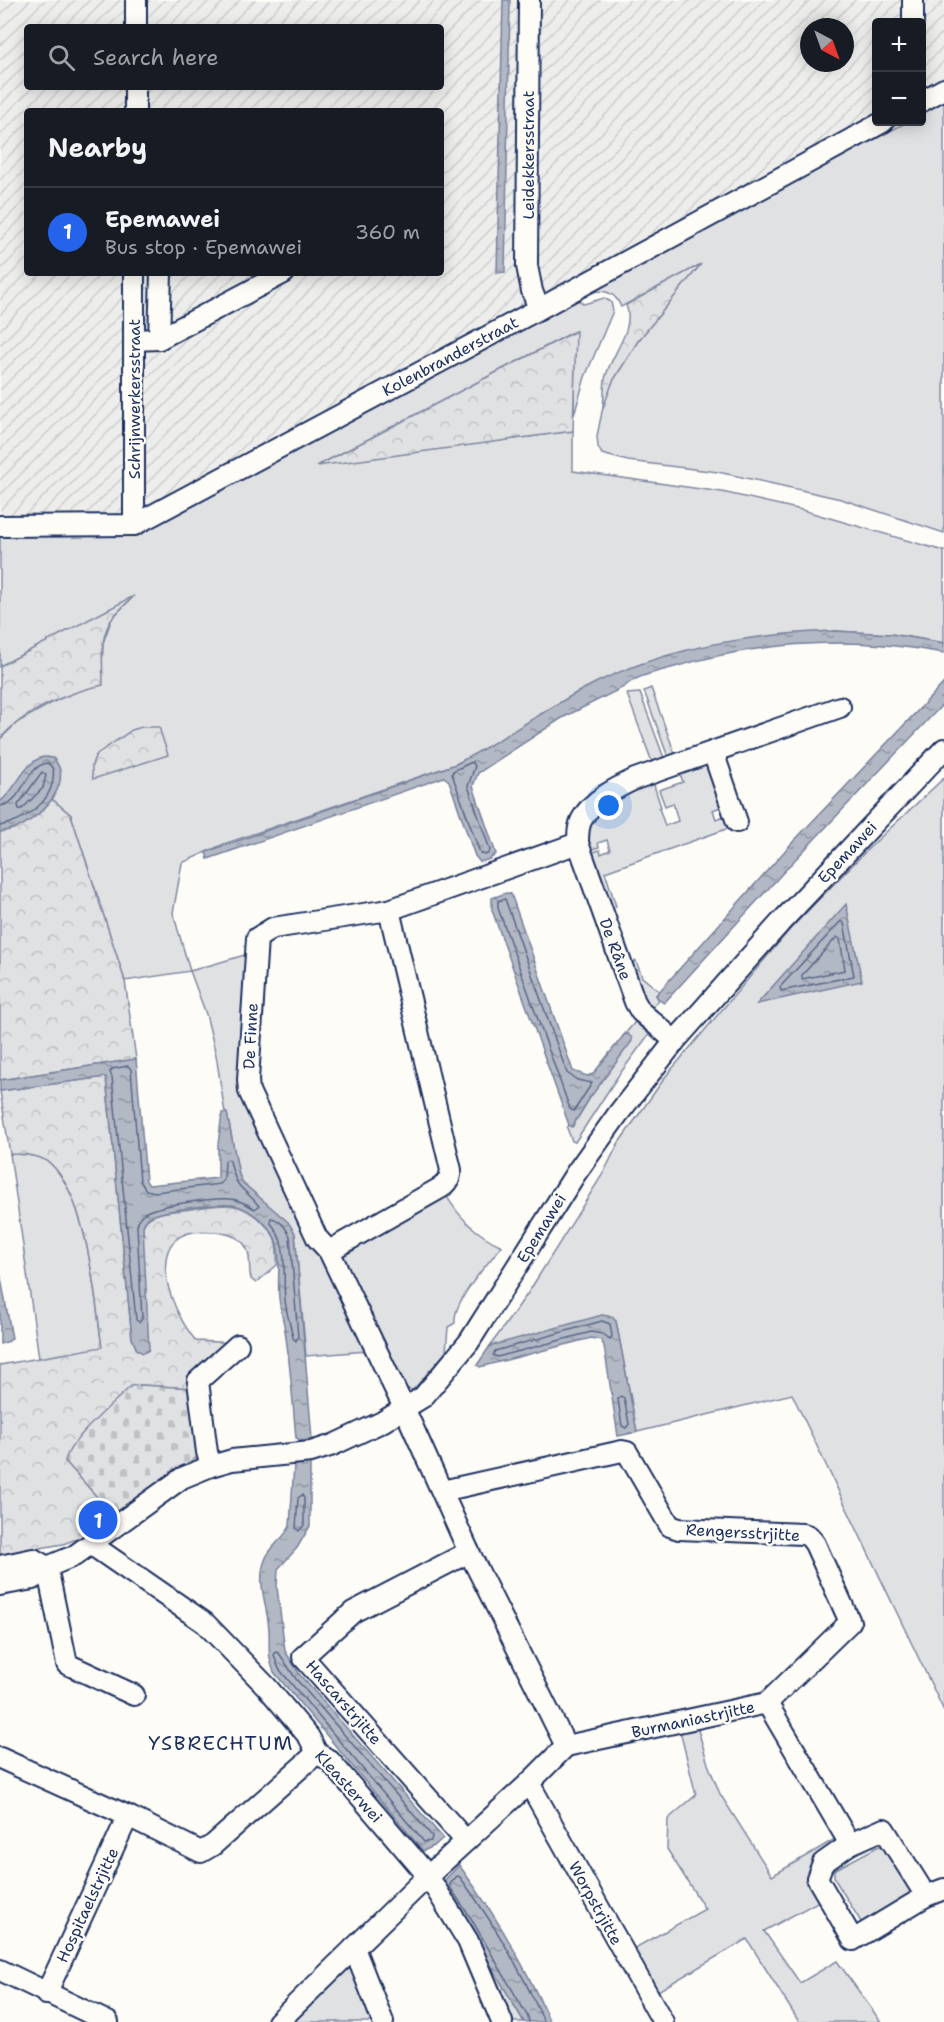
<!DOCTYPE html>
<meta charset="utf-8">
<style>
body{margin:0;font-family:"Shantell Sans",sans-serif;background:#242831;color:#f1f3f6}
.controls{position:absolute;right:18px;top:18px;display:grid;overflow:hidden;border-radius:6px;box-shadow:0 3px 15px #0003}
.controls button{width:54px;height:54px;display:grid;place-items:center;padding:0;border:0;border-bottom:2px solid #363941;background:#171b24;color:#f1f3f6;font:30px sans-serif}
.compass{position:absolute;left:800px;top:18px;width:54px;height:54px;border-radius:50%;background:#171b24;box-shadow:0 3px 15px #0003;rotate:139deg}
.you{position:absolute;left:609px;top:806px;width:21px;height:21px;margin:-15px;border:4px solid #fff;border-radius:50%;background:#1a73e8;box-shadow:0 0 0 9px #1a73e833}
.badge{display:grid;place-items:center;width:39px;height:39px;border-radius:50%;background:#2563eb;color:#fff;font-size:20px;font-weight:700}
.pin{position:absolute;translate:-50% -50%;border:3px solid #fff;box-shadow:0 2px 6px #0006}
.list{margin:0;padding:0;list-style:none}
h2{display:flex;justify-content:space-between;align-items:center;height:78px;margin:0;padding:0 24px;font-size:26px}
h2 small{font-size:20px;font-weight:400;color:#9ea1a6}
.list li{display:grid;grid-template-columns:39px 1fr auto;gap:18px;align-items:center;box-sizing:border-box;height:90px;padding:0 24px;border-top:2px solid #363941}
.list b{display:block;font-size:22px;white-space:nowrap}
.list p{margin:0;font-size:20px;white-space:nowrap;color:#9ea1a6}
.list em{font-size:20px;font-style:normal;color:#9ea1a6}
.icon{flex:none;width:33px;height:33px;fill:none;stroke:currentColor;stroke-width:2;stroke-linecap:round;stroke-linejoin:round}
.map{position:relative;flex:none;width:944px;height:2022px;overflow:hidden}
.search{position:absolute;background:#171b24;box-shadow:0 3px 15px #0003;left:24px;top:24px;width:420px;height:66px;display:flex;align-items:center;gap:15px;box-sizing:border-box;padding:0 21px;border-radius:6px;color:#9ea1a6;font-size:22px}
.panel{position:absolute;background:#171b24;box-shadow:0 3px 15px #0003;left:24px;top:108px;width:420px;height:168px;border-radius:6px}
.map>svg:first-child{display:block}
</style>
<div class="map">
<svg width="944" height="2022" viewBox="0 0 944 2022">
<defs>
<pattern id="industrial-furrows" width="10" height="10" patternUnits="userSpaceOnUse" patternTransform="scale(1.5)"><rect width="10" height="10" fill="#edeeec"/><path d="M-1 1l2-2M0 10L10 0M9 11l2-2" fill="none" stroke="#cbcccd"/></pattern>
<pattern id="forest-crowns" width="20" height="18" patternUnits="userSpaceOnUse" patternTransform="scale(1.5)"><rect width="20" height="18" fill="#e0e1e3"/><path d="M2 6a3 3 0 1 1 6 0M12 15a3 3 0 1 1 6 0" fill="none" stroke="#c0c1c5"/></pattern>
<pattern id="cemetery-stones" width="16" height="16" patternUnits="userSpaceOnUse" patternTransform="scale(1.5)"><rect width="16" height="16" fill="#e0e1e3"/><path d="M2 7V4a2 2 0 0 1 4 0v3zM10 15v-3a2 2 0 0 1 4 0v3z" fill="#c0c1c5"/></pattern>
<pattern id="water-ripples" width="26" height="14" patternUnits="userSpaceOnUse" patternTransform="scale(1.5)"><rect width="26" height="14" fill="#b3b8c5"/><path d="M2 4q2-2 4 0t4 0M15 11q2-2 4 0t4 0" fill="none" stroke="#9196a3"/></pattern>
</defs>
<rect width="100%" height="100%" fill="#fdfcf7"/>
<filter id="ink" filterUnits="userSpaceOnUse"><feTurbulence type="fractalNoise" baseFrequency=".0167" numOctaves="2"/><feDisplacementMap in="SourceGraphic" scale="12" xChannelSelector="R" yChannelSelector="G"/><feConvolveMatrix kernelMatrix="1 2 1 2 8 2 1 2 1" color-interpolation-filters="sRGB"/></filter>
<g filter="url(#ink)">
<path fill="url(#industrial-furrows)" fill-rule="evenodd" d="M0,0H944V110L590,292L135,549L0,607ZM876,22H922V122H876ZM27,27H441V87H27ZM809,27H845V63H809ZM27,111H441V273H27Z"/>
<g fill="#e0e1e3" stroke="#7e88a0" stroke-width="1.5">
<path d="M944,101V533L841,499L760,481L718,472L628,461L602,454L598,447L597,436L604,402L613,381L638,341L700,265L621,307C615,291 604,290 589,292L907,122H922V114Z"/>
<path d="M604,298L611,302L613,311L585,377L574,415L575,331L319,465L573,431V471L722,492L802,510L944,551V643L891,634L835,631L624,671L580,691L486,748L456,764L224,844L182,863L173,913L190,971L248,954L241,1092L366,1351L306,1356L295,1234L243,1183L239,1175L227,1114L225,1113L216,1055L206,1014L190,971L125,981L71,815L52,799L55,795L48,757C25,760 18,789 0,802V739L18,722L57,700L83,689L102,665L103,643L112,618L132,598L0,666V535H135L573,300H578L584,304Z"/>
<path d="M651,688L675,754L668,757L644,691Z"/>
<path d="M640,693L664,758L652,762L627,694Z"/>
<path d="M703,763L707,765L723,806L713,810L716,819L727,815L732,827L605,872L616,906L609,908L590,853L600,850L601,854L610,850L607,840L598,843L599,847L589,850L584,830L602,807L652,779L661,807L659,808L665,826L678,821L673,803L665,806L659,790L683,782L679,771Z"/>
<path d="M944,778V1711L792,1394L637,1432L616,1321L490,1346L528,1293L604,1172L618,1144L666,1076L792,927L870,847Z"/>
<path d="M636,961L642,977L659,991L656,995L659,1000L651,1009L644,1004L629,964Z"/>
<path d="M635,1022L650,1033L616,1079L575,1142L572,1141L567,1128L569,1125L573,1126L628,1034L624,1035Z"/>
<path d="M10,1154C22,1154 40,1155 50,1163C88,1198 95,1298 102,1348L39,1358Z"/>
<path d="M445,1193C458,1217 477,1235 502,1246C488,1263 452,1302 455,1323L448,1327L446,1352L413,1390L407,1389L400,1374L396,1376L341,1255L343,1252Z"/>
<path d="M696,1723L708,1764L720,1794L772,1876L840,1836L841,1847L814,1867L825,1898L764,1931L800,1983L837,1961L881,2022H799L747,1939L658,1991L633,1949L705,1909L667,1849L668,1819L696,1795L679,1727Z"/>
<path d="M879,1846L889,1847L913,1890L909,1899L865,1925L861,1922L834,1878V1870Z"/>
<path d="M351,1962L376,2022H287Z"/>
</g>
<g fill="url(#forest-crowns)" stroke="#7e88a0" stroke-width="1.5">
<path d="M701,264L638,341L613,381L603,408C604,398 604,388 605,379C610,355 636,330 626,305Z"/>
<path d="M576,331L573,431L317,466Z"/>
<path d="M134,596C127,603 120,609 114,616C98,636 103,662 103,685C69,692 23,711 0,739V666Z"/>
<path d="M142,727H159L168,755L93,779C91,769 91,762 97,754L132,730Z"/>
<path d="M52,799L71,815L125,981L136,1059L0,1080V832L12,829Z"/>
<path d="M106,1077L132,1338L137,1350L143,1226C149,1211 170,1212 184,1210C199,1208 215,1204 230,1205C246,1206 267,1223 274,1237C278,1245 277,1256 277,1265L256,1283L251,1279C248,1268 252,1253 244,1244C237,1235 225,1233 214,1232C138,1223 167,1306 196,1341L237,1343L192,1388L140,1385L65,1461L115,1517L85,1536L63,1544L0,1555V1365L102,1347C95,1298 88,1198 50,1163C40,1155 22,1154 10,1154L0,1091Z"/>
<path d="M485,1954L524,2022H513Z"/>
</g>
<path fill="url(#cemetery-stones)" stroke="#7e88a0" stroke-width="1.5" d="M140,1385L192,1388L201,1454L115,1517L65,1461C69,1440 115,1402 131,1386Z"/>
<g fill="url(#water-ripples)" stroke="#76819c" stroke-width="1.5">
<path d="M503,0H510L505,272L497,273Z"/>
<path d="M835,631L891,634L944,643V653C852,636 760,641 671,668C656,672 635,676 624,687L562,718L478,773L473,786L496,854L490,859L480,862L475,856L449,781L444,777L208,859L206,852L456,764C498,742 537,715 578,692C655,649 748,634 835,631Z"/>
<path d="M944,683V703L789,866L664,1003L659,1000L656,995L791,844Z"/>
<path d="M43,757L53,758C75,781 43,814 23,825C16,829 8,830 0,832V802C17,789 24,762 43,757Z"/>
<path d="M506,893L511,894L573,1071L587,1076L593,1074L624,1035L628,1034L632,1038V1041L589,1099L572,1127L569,1125L492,910V898Z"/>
<path d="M846,904L862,981L757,1004Z"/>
<path d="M136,1059L146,1181L149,1185L218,1178V1145L222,1113H227L239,1175L243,1183L288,1222L295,1233L312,1439L303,1441L296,1438C293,1405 291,1371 286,1338C285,1324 280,1311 279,1298C277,1279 282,1256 275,1238C269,1225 251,1210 237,1206C224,1202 165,1210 152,1216C146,1218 145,1221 143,1226L149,1350L143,1353L137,1350L132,1338L106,1077L0,1091V1080Z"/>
<path d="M0,1273L12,1338L9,1341L0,1344Z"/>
<path d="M602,1315L612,1317L616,1321L637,1432L618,1436L604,1346L601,1340L591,1338L480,1367L477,1365L490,1346Z"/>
<path d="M310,1463V1526L297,1548L278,1569L277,1587L285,1651L300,1675L443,1838L434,1846L423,1851L274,1672C267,1654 270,1648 269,1630C268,1607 256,1583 265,1560C270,1546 284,1539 290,1526L294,1465Z"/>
<path d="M459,1865C495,1914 526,1967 550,2022H524L466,1923L441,1884Z"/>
</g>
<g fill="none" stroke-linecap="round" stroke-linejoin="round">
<g stroke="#586687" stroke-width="1.5">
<path d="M472,762L475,766L468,786L490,850L489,853L485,855L480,853L452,774L453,771Z"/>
<path d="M42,772L46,775L43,788L22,809H19L18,805Z"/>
<path d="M0,806C24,803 24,767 47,763C54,767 54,771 53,779C50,804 23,821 0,826"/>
<path d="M505,899L567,1073L577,1080L592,1083L574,1111L570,1109L498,908V901Z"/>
<path d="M841,921L844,923L854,976L781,991L780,987Z"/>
<path d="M837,937L840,939L845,970L802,979V975Z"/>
<path d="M128,1066L131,1069L140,1181L146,1190L155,1192L220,1184L224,1180L225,1161L228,1159L230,1161C237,1192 242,1185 259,1206L255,1209C247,1205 240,1199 230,1199C213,1198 155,1205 143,1214C139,1217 138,1221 137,1226L142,1319L139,1322L136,1320L112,1077L110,1072L112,1069Z"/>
<path d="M271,1218C279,1219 286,1228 290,1236L298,1337L296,1341L293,1338C291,1326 286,1313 285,1300C282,1272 290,1245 270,1222Z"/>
<path d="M602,1321L610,1324L612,1336L610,1339L603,1334L591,1332L497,1357L493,1355L495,1351Z"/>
<path d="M621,1396L624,1398L629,1424L626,1428L622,1426L618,1399Z"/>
<path d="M302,1495L304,1498V1525L299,1531L296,1528L298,1498Z"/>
<path d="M276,1652L279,1653L296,1679L432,1836L431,1841L424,1842L279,1669L274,1655Z"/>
<path d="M529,2022L528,2017L472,1920L450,1887V1884L457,1876L460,1877C493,1922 522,1971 544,2022"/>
</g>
<defs>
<g id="minor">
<path d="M529,0L527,266L532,291L539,309"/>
<path d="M913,0V22"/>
<path d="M136,27V0"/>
<path d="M922,101L944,89"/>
<path d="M135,111V87"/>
<path d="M159,339L161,273"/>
<path d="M134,340L159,339L284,273"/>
<path d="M134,525V273"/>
<path d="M0,526L134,525L539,309L883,122"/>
<path d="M713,752L737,822"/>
<path d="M675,1041L641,1012L635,1002L578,843C578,835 578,826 582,819C592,800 616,788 635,779L840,707"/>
<path d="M329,1251L442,1187L449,1179L451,1170L389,910"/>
<path d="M211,1466L207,1452L198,1381L238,1345"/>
<path d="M442,1491L622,1451L627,1452L670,1526L679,1529L803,1534L809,1536L815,1544L850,1622L767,1703"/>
<path d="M92,1545L205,1623L266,1686L309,1737L317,1753L330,1761L428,1876L468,1941L502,2022"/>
<path d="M0,1566L33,1559L47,1567"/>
<path d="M47,1567L67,1664L134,1695"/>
<path d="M0,1585L33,1579L47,1567L74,1556L182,1478L211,1466L232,1460L311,1452L333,1445L382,1422L423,1397L469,1342L576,1173L618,1114L675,1041L780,923L944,749"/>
<path d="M566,1746L767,1703L850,1844L884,1829L926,1896"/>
<path d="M0,1758L128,1816L201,1852L213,1845L317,1753"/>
<path d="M529,1783L663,2022"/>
<path d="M466,1841L303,1657L353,1612L469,1552"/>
<path d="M850,1844L823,1863L817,1878L853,1940L926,1896L944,1889"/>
<path d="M354,1948L383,2022"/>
<path d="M0,1970L108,2022"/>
<path d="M46,1994L128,1816"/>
<path d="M278,2022L428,1876L529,1783L566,1746L469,1552L405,1410L329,1251L317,1238L249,1091L248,1080L257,938L273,928L389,910L578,843"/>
</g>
</defs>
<use href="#minor" stroke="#1b2f5e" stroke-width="24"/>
<use href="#minor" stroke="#fdfcf7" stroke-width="20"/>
</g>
</g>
<g text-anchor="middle" stroke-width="5" stroke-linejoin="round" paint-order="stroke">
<g font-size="16" fill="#1b2f5e" stroke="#fdfcf7">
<text transform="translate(528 155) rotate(-90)" y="6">Leidekkersstraat</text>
<text transform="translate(450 356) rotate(-28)" y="6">Kolenbranderstraat</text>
<text transform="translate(134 399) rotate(-90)" y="6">Schrijnwerkersstraat</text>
<text transform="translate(847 852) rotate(-47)" y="6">Epemawei</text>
<text transform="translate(616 949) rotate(70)" y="6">De Râne</text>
<text transform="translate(250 1036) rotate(-87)" y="6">De Finne</text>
<text transform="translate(541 1228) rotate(-58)" y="6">Epemawei</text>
<text transform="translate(743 1532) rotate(3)" y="6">Rengersstrjitte</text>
<text transform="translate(344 1702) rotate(49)" y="6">Hascarstrjitte</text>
<text transform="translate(693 1719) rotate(-12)" y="6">Burmaniastrjitte</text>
<text transform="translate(349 1786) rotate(48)" y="6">Kleasterwei</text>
<text transform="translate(596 1903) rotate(61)" y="6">Worpstrjitte</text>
<text transform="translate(87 1905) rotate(-65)" y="6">Hospitaelstrjitte</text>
</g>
<g font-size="20" letter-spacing="1.5" fill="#1b2f5e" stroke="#fdfcf7">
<text x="221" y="1750">YSBRECHTUM</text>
</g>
</g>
</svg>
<div class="controls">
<button>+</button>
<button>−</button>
</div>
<svg class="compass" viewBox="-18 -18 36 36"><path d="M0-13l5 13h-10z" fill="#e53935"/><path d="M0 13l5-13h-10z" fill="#9ea1a6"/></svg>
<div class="you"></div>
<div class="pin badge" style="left:98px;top:1520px">1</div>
<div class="search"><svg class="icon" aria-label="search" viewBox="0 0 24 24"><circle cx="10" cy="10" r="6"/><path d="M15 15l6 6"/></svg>Search here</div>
<section class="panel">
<h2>Nearby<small></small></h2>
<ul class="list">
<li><span class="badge">1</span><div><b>Epemawei</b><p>Bus stop · Epemawei</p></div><em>360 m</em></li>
</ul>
</section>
</div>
